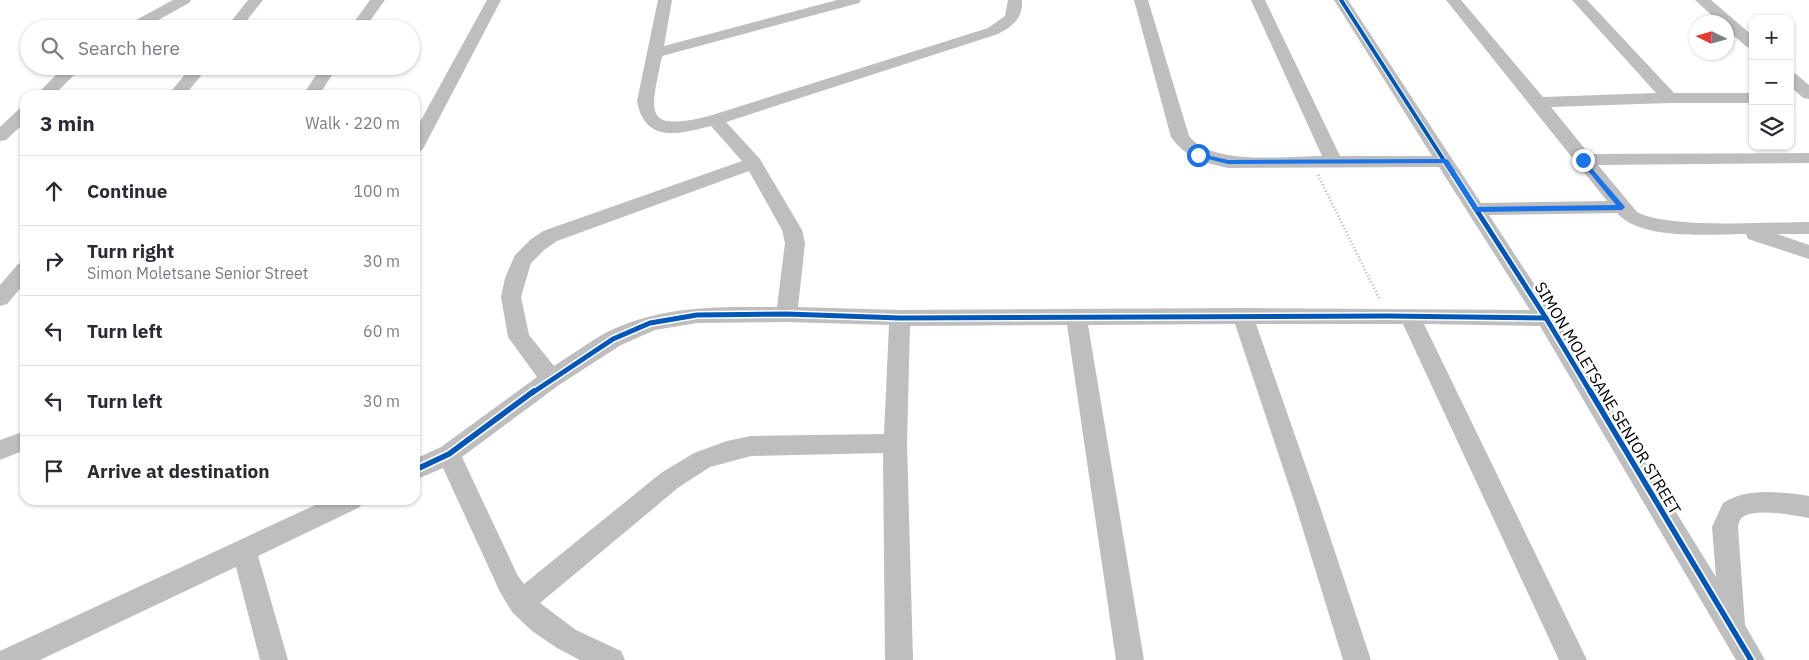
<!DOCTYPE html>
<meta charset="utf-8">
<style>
body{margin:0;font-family:"IBM Plex Sans",sans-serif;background:#f7f7f7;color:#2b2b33}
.controls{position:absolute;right:15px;top:15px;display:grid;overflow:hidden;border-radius:10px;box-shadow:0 1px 4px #0004}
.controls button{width:45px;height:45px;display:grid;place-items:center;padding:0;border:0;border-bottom:1px solid #e1e1e2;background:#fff;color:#2b2b33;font:25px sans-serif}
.compass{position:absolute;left:1689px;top:15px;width:45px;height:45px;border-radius:50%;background:#fff;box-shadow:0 1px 4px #0004;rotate:275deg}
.stop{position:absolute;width:15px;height:15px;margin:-11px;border:4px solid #1a73e8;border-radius:50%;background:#fff}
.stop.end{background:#1a73e8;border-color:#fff;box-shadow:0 1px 5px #0008}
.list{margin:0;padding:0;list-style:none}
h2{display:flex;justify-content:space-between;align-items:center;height:65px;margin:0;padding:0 20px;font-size:21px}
h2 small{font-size:16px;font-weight:400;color:#7c7c81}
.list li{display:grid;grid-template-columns:32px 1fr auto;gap:15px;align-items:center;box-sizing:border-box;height:70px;padding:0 20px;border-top:1px solid #e1e1e2}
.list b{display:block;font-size:19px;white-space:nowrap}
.list p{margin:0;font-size:16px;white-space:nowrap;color:#7c7c81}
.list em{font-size:16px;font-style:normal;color:#7c7c81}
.icon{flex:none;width:28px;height:28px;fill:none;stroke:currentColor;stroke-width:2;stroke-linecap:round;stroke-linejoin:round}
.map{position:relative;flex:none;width:1809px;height:660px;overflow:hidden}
.search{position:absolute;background:#fff;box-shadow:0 1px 4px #0004;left:20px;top:20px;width:400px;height:55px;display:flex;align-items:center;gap:12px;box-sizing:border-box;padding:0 18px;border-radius:28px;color:#7c7c81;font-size:19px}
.panel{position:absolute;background:#fff;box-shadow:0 1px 4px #0004;left:20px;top:90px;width:400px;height:415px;border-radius:15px}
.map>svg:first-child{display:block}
</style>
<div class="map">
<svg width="1809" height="660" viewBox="0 0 1809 660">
<rect width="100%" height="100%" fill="#fff"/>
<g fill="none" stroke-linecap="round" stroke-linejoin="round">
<path stroke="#b9b9b9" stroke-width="3" stroke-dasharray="1 2.5" stroke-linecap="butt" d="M1318,175L1380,300"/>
<g fill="#bebebe" fill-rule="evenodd">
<path d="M173,0H191L189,3L142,29H123L125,26Z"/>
<path d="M248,0H263L240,29H225Z"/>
<path d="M370,0H385L364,29H349Z"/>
<path d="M487,0H501L424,147L421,151L415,152V131Z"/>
<path d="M658,0H672L664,46L837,0H861L859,3L662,56C651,111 641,133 709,116L988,28L1005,16L1008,0H1022C1023,18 1013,26 998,34L726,122L760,159L802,230L805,243L798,307L900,310L1243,308L1530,310L1439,167L1228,168C1204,163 1186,158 1171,137L1134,0H1148L1189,136C1212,166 1286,156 1322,156L1251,0H1265L1340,156H1432L1334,0H1348L1481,203L1607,201L1446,0H1461L1543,97L1656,93L1572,0H1587L1674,93H1753V103H1669L1551,107L1589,154L1809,153V163L1598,165L1637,212C1668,229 1770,222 1809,222V234H1777L1809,245V259L1748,239L1746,234C1711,234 1641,241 1617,213L1489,215L1553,313L1716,577L1712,527L1723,503C1748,487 1781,492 1809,496V518C1794,515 1756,508 1743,517C1739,519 1739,523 1738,527L1745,625L1765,660H1736L1540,326L1424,324L1587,660H1559L1403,324H1256L1320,507L1371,660H1343L1296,507L1235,324L1088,325L1144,660H1116L1067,325L910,326L907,443L913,660H885L883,453L751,456L710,467L679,487L540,603L576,630L621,651L625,660H580L557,648L532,631L512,612L500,592L443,468L415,480V459L441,447L537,377L508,337L501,297L505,278L515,255L530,240L543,231L742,161L711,126C679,134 645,144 637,101ZM749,171L782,230L785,243L777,307C718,307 660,305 605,333C588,343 571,355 554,366L529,335L521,297L531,263L544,250L557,241ZM787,322L889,325L884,434L751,436L727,441L694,453L661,473L524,584L518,576L462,457L559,385L621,345L655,330L697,323Z"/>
<path d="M1695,0H1711L1753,36V49L1747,47L1726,29V22H1719Z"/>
<path d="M65,66H83L54,95H36Z"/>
<path d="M192,66H209L185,95H168Z"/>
<path d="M322,66H338L319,95H303Z"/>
<path d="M1790,72L1796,74L1809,85V99L1803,98L1790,86Z"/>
<path d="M25,108V122L6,140L0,141V127L19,109Z"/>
<path d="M25,262V283L7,304L0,306V285L18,264Z"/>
<path d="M25,431V450L0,460V440Z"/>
<path d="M326,500H363L360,507L258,556L288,660H260L236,567L40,660H0V651Z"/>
</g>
<defs>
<path id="cycleway-far2" d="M1341,0L1454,176"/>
<g id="cycleway-far1">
<path d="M1454,175L1546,318L1591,393"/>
<path d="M532,393L613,339L650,323L697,315L787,314L900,318L1388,316L1546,318"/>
</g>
<g id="cycleway">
<path d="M1590,391L1751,660"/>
<path d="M415,470L449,454L534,391"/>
</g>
</defs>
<use href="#cycleway-far2" stroke="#fff" stroke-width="6"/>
<use href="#cycleway-far1" stroke="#fff" stroke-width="8"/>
<use href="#cycleway" stroke="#fff" stroke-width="9"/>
<use href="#cycleway-far2" stroke="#0057b8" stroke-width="4"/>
<use href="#cycleway-far1" stroke="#0057b8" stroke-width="5"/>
<use href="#cycleway" stroke="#0057b8" stroke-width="5.5"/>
</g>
<path fill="#1a73e8" d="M1198,153L1228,160L1446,159L1448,160L1478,207L1616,205L1580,161L1579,160L1583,158L1625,207L1622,210L1476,212L1474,211L1444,163L1228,164L1196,156L1195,155Z"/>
<g text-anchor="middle" stroke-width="5" stroke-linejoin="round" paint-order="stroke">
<g font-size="16" fill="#000" stroke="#fff">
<text transform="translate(1608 398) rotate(59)" y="6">SIMON MOLETSANE SENIOR STREET</text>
</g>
</g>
</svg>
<div class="controls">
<button>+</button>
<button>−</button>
<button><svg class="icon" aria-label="layers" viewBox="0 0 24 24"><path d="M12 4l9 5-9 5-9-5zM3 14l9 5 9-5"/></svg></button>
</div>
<svg class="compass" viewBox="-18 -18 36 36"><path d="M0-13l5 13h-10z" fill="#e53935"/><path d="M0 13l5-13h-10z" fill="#7c7c81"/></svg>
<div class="stop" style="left:1198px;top:155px"></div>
<div class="stop end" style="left:1583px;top:160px"></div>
<div class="search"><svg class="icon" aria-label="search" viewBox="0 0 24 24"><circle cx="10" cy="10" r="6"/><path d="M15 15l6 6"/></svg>Search here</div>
<section class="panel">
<h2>3 min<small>Walk · 220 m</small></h2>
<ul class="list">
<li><svg class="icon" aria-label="ahead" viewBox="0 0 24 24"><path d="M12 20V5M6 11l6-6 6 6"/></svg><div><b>Continue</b></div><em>100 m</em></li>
<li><svg class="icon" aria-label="right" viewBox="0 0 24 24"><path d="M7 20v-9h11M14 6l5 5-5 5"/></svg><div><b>Turn right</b><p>Simon Moletsane Senior Street</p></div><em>30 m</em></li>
<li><svg class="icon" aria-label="left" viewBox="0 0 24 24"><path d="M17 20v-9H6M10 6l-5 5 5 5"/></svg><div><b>Turn left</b></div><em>60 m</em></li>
<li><svg class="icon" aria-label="left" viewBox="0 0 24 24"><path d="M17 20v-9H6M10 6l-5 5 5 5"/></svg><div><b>Turn left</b></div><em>30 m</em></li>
<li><svg class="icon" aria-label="arrive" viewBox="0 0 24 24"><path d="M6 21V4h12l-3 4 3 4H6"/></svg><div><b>Arrive at destination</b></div></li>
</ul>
</section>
</div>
